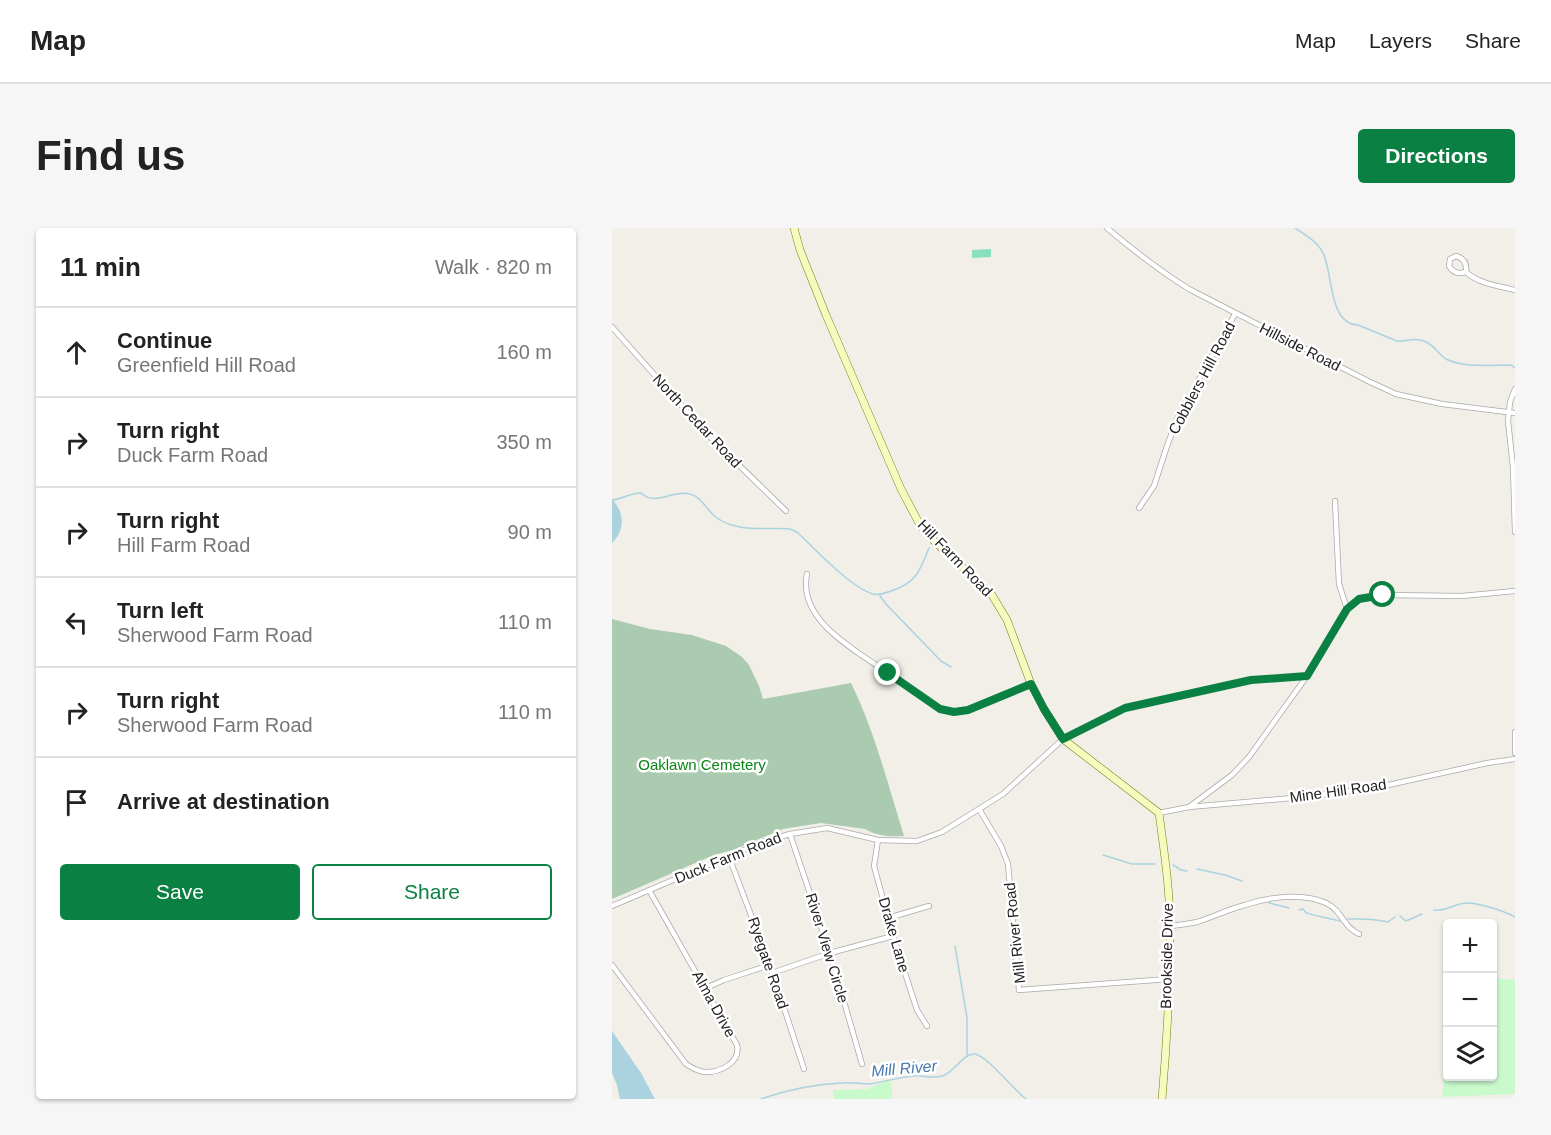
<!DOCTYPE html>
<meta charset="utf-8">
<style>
body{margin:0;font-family:Helvetica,sans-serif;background:#f6f6f6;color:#222}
.controls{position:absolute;right:18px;bottom:18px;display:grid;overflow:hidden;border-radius:6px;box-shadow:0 2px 4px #0004}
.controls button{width:54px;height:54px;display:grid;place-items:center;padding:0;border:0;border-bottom:2px solid #e0e0e0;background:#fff;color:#222;font:30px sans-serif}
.stop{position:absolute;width:18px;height:18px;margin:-14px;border:4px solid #0b8043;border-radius:50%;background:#fff}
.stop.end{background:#0b8043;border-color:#fff;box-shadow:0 2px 6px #0008}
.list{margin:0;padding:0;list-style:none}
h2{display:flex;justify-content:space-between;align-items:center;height:78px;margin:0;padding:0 24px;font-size:26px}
h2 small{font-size:20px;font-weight:400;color:#767676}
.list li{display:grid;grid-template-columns:39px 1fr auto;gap:18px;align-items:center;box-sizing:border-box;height:90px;padding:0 24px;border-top:2px solid #e0e0e0}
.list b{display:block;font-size:22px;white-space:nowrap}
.list p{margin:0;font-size:20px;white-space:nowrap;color:#767676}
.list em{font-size:20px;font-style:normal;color:#767676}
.actions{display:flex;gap:12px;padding:18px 24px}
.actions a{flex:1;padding:14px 0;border:2px solid #0b8043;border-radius:6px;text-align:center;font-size:21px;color:#0b8043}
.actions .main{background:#0b8043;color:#fff}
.icon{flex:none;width:33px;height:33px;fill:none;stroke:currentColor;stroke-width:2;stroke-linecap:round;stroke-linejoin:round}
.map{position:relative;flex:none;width:903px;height:871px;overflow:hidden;border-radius:6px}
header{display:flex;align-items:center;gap:36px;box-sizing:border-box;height:84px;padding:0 30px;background:#fff;border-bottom:2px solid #e0e0e0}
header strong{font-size:28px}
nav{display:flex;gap:33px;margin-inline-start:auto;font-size:21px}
.intro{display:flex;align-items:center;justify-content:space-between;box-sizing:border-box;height:144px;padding:0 36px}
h1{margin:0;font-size:42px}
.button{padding:15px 27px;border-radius:6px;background:#0b8043;color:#fff;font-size:21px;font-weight:700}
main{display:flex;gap:36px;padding:0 36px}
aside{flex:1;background:#fff;border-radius:6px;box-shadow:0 2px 4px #0004}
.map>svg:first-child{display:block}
</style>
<header>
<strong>Map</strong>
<nav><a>Map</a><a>Layers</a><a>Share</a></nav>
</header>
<div class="intro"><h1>Find us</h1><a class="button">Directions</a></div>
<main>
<aside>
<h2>11 min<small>Walk · 820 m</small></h2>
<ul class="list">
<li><svg class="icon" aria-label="ahead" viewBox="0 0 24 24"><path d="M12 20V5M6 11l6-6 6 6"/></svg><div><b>Continue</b><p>Greenfield Hill Road</p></div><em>160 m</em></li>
<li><svg class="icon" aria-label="right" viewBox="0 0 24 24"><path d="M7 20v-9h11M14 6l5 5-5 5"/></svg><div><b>Turn right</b><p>Duck Farm Road</p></div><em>350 m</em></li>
<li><svg class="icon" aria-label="right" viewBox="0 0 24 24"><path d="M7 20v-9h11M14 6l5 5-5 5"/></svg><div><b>Turn right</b><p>Hill Farm Road</p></div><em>90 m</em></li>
<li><svg class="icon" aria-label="left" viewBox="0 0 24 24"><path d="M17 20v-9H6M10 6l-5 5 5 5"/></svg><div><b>Turn left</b><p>Sherwood Farm Road</p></div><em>110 m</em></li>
<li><svg class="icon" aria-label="right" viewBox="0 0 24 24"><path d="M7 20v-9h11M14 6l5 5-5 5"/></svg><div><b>Turn right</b><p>Sherwood Farm Road</p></div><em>110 m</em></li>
<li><svg class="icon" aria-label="arrive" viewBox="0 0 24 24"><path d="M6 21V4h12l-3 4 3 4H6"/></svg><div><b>Arrive at destination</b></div></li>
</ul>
<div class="actions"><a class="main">Save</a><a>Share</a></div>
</aside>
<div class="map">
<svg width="903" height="871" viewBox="0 0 903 871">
<rect width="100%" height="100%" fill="#f2efe9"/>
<path fill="#aacbaf" d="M0,391L38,401L80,407L114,418L130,429L137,437L147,458L151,471L239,455C263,504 276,557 292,608C278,609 265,608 253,601L209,595L171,601L121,622L102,627L0,671Z"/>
<g fill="#c8facc">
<path d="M881,750L903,752V866L830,869L835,817L836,848H880Z"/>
<path d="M279,851L280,871H222L221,862L255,861Z"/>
</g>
<path fill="#88e0be" d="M379,21V29L360,30V22Z"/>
<g fill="#aad3df">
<path d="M0,271C13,285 13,302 0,315Z"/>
<path d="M0,803L29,845L43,871H8L5,857L0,845Z"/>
</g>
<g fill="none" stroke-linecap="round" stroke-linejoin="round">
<g stroke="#aad3df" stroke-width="1.5">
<path d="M683,0C692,6 706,14 711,25C721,44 716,96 746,97L785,113C793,114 800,110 808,112C820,114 825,125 834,131C850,140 881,137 899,137L903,140"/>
<path d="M0,272C11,271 18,265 29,265C44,279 61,261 78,266C90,269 95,283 105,290C127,305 154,299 178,301L185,304C202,320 239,360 261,366C267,368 273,365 279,363C304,355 308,343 317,320"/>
<path d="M268,368L274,376L329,433L339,439"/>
<path d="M491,627L520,636H543"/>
<path d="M561,637L569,642L575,643"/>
<path d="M585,641L613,647L630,653"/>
<path d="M657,675L677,680"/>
<path d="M687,682L691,681C692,682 693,684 695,685C696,686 724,692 728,693"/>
<path d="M822,682C834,684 843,675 855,675C868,675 892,683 903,689"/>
<path d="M788,688L794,693L810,686"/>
<path d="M736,691C751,691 760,690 776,694L783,689"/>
<path d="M343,718L355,790V827"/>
<path d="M149,871C175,862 202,856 230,855C239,854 248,856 257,856C273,854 287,849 302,848C311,847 320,851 330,848C342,845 351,825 363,826C375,828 402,862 414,871"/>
</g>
<defs>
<g id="street">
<path d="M495,0C521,22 548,43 577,61L756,153L784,166L830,176L903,185"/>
<path d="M854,44C855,36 852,30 844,28L838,31L837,38C841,45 846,46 854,44C867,56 887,58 903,62"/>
<path d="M0,99L93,204L174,283"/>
<path d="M903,161L898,174L896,193L901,239L903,304"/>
<path d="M723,273L727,356L735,381"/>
<path d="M527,280L542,258L554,221L565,191L623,86"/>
<path d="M195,346C186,390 237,418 267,439C287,453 308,467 328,481L342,484L356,482L419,456"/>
<path d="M903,504V525"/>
<path d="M577,579L620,547L637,529L695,448L735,381L747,371L752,369L771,367L850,368L903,363"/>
<path d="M367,581L389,618L396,636L407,762L557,751"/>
<path d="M547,585L577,579L692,569L763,560L875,535L903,531"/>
<path d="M178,606L218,725L250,836"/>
<path d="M266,612L262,638L281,708L305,782L315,798"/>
<path d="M117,629L158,737L192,841"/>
<path d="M0,678L153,613L178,606L215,600L266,612L305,613L330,604L391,566L451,511L513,480L639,452L695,448"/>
<path d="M276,690L317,678"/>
<path d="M558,698C567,697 576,696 585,694C601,689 617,681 633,677C657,669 691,664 714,675C730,682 731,699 747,706"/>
<path d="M0,737L74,836C80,840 85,843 92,844C107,845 129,835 125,817L37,662"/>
<path d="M160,745L218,725L281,708"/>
<path d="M94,760L112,752L158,737"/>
</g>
<path id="secondary" d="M182,0L188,22L214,87L289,261L308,297L320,311L380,367L395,392L419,456L432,481L451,511L547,585C552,623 558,661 558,700C558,757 555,814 550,871"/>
</defs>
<use href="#street" stroke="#a9a9a9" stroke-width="6"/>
<use href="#secondary" stroke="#707d05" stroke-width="8"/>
<use href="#street" stroke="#fff" stroke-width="4.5"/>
<use href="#secondary" stroke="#f7fabf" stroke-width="7"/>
</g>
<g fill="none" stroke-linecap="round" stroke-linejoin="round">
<path stroke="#0b8043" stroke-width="8" d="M276,445L328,481L342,484L356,482L419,456L432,481L451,511L513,480L639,452L695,448L735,381L747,371L771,367"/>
</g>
<g text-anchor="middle" stroke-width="5" stroke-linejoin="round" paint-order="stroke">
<g font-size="15" fill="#222" stroke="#fff">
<text transform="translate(688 119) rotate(27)" y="5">Hillside Road</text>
<text transform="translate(590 150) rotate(-62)" y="5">Cobblers Hill Road</text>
<text transform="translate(85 193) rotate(47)" y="5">North Cedar Road</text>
<text transform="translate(343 330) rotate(46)" y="5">Hill Farm Road</text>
<text transform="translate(726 563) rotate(-8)" y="5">Mine Hill Road</text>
<text transform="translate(116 630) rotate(-22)" y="5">Duck Farm Road</text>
<text transform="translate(403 705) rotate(-96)" y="5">Mill River Road</text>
<text transform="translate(282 707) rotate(74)" y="5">Drake Lane</text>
<text transform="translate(215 720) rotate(73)" y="5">River View Circle</text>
<text transform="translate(555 728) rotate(-89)" y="5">Brookside Drive</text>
<text transform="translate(156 735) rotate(71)" y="5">Ryegate Road</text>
<text transform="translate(102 776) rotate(61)" y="5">Alma Drive</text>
</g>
<g font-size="15" fill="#0c8416" stroke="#fff">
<text x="90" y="542">Oaklawn Cemetery</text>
</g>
<g font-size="16" font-style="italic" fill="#4a7aab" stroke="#fff">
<text transform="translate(292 840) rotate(-5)" y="6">Mill River</text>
</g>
</g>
</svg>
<div class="controls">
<button>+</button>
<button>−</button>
<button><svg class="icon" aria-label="layers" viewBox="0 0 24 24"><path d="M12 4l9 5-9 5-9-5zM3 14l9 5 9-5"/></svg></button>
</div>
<div class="stop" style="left:771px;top:367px"></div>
<div class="stop end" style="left:276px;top:445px"></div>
</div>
</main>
